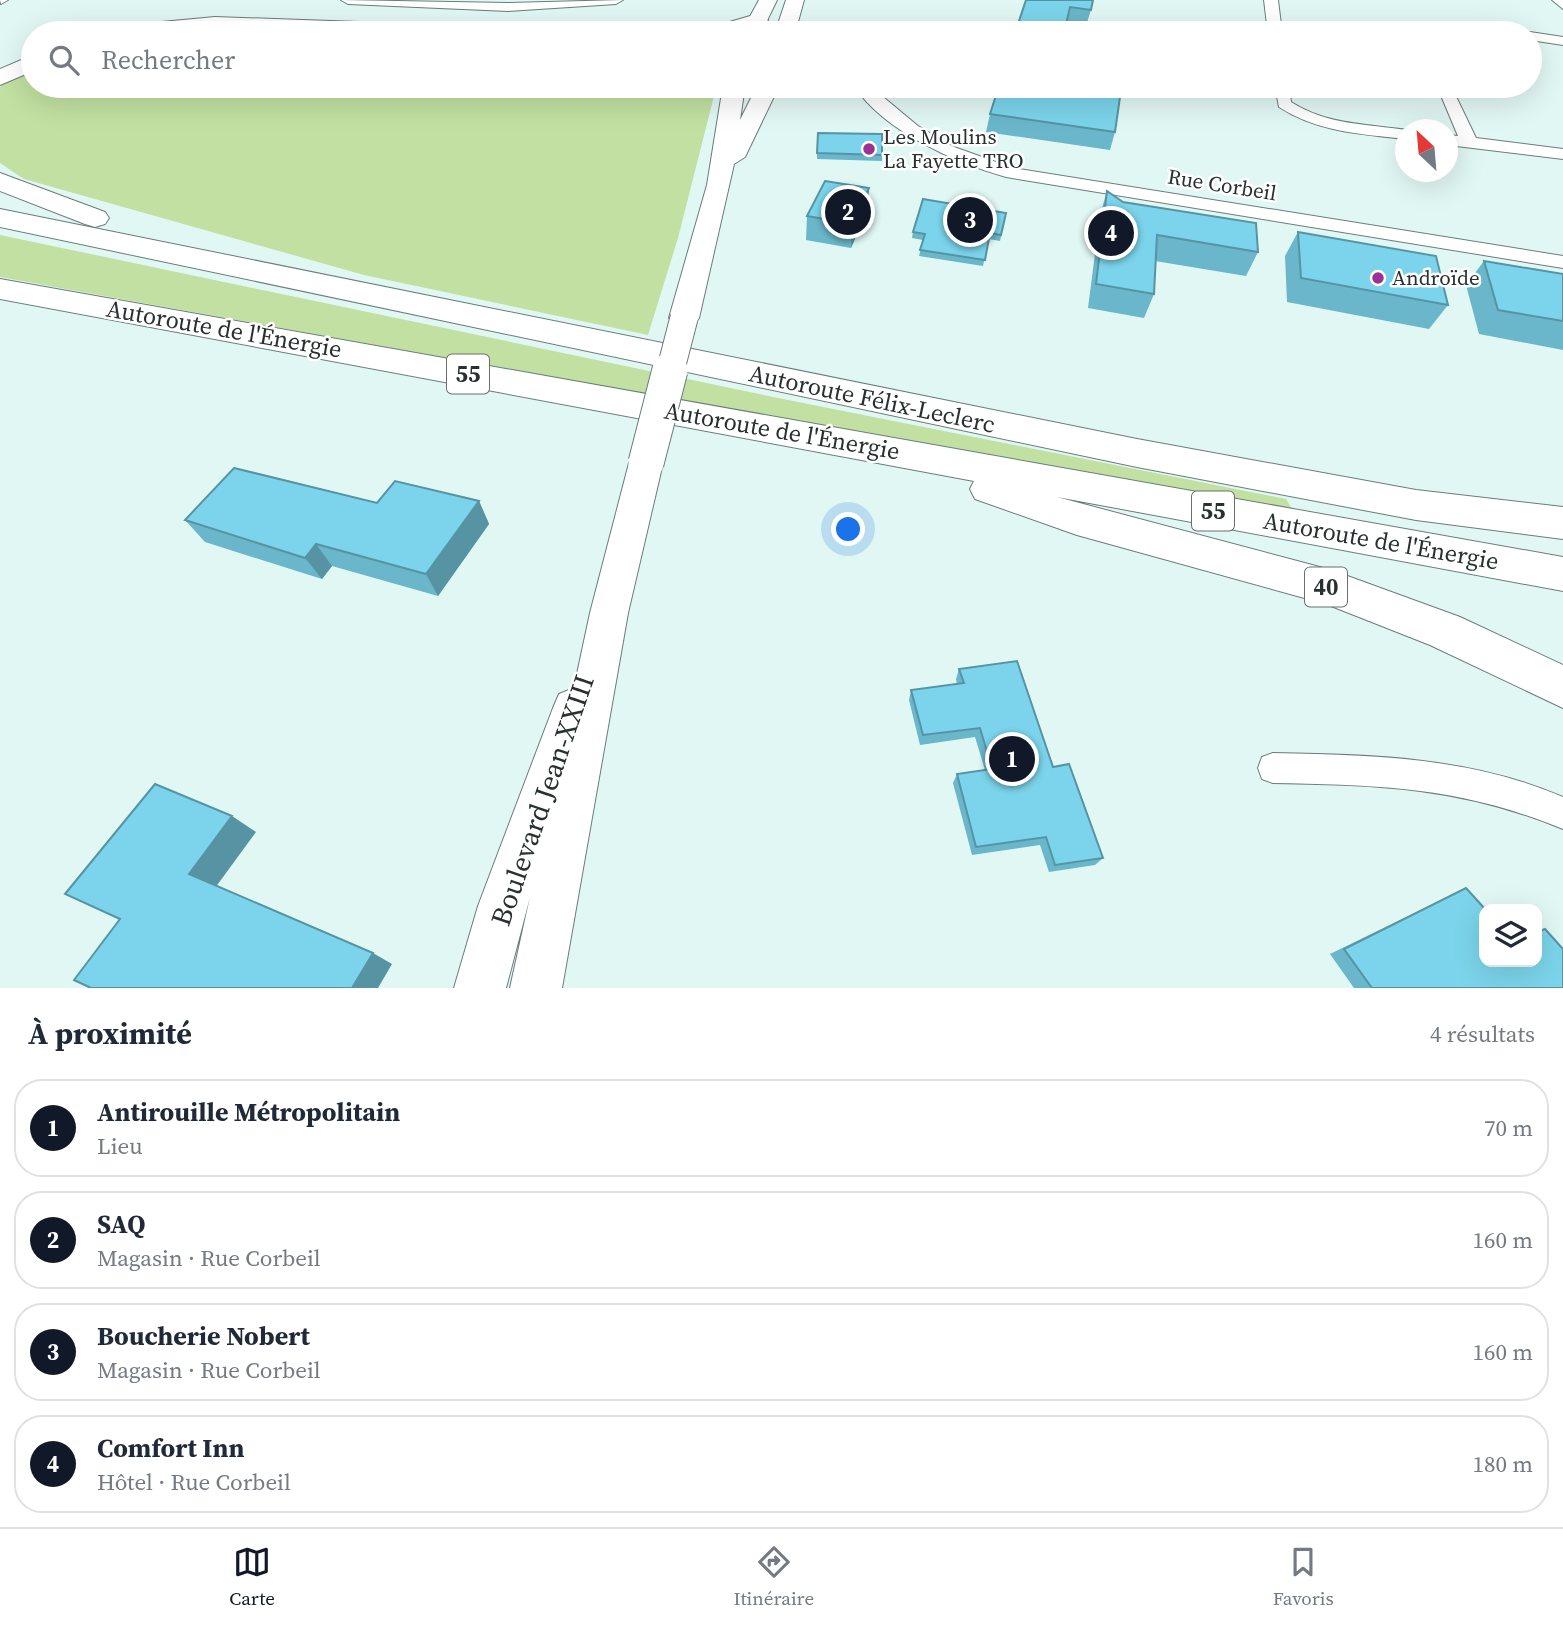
<!DOCTYPE html>
<html lang="fr">
<meta charset="utf-8">
<style>
body{margin:0;font-family:"Source Serif 4",serif;background:#f6f6f7;color:#1f2937}
.controls{position:absolute;right:21px;bottom:21px;display:grid;overflow:hidden;border-radius:14px;box-shadow:0 7px 28px #0002}
.controls button{width:63px;height:63px;display:grid;place-items:center;padding:0;border:0;border-bottom:2px solid #e0e1e3;background:#fff;color:#1f2937;font:35px sans-serif}
.compass{position:absolute;left:1395px;top:119px;width:63px;height:63px;border-radius:50%;background:#fff;box-shadow:0 7px 28px #0002;rotate:334deg}
.you{position:absolute;left:849px;top:530px;width:24px;height:24px;margin:-18px;border:5px solid #fff;border-radius:50%;background:#1a73e8;box-shadow:0 0 0 10px #1a73e833}
.badge{display:grid;place-items:center;width:46px;height:46px;border-radius:50%;background:#111827;color:#fff;font-size:23px;font-weight:700}
.pin{position:absolute;translate:-50% -50%;border:4px solid #fff;box-shadow:0 2px 7px #0006}
.list{margin:0;padding:0;list-style:none}
h2{display:flex;justify-content:space-between;align-items:center;height:91px;margin:0;padding:0 28px;font-size:30px}
h2 small{font-size:23px;font-weight:400;color:#747a83}
.list li{display:grid;grid-template-columns:46px 1fr auto;gap:21px;align-items:center;box-sizing:border-box;height:98px;margin:0 14px 14px;padding:0 14px;border:2px solid #e0e1e3;border-radius:28px}
.list b{display:block;font-size:26px;white-space:nowrap}
.list p{margin:0;font-size:23px;white-space:nowrap;color:#747a83}
.list em{font-size:23px;font-style:normal;color:#747a83}
.icon{flex:none;width:38px;height:38px;fill:none;stroke:currentColor;stroke-width:2;stroke-linecap:round;stroke-linejoin:round}
.map{position:relative;flex:none;width:1563px;height:988px;overflow:hidden}
.search{position:absolute;background:#fff;box-shadow:0 7px 28px #0002;left:21px;right:21px;top:21px;height:77px;display:flex;align-items:center;gap:18px;box-sizing:border-box;padding:0 24px;border-radius:38px;color:#747a83;font-size:26px}
.sheet{height:539px;background:#fff}
nav{display:flex;justify-content:space-around;align-items:center;box-sizing:border-box;height:98px;border-top:2px solid #e0e1e3;background:#fff;font-size:19px;color:#747a83}
nav a{display:grid;justify-items:center;gap:4px}
nav .on{color:#111827}
.map>svg:first-child{display:block}
</style>
<div class="map">
<svg width="1563" height="988" viewBox="0 0 1563 988">
<rect width="100%" height="100%" fill="#e1f7f4"/>
<g fill="#c1e0a1">
<path d="M33,70V86H713L715,92L678,238L648,335L364,275L24,179L0,163V87L9,79Z"/>
<path d="M0,235L778,398L1286,499L1294,512L0,277Z"/>
</g>
<g fill="none" stroke-linecap="round" stroke-linejoin="round">
<defs>
<g id="street">
<path d="M0,0H8L1,4Z"/>
<path d="M341,0L508,3L623,0L616,4L508,11L348,4Z"/>
<path d="M1264,0H1278L1282,33H1268Z"/>
<path d="M1552,0H1563V9Z"/>
<path d="M1482,25L1510,29L1517,33H1420L1428,26Z"/>
<path d="M1530,32L1563,37V45L1530,40V33H1525Z"/>
<path d="M854,86H870L918,126L954,147L1013,168L1563,256V268L1006,177C954,162 885,132 854,86Z"/>
<path d="M1275,86H1289L1291,102C1327,125 1367,124 1407,130L1406,139C1361,134 1317,132 1279,107Z"/>
<path d="M1437,86H1451L1476,138L1563,149V159L1448,145V135L1458,136Z"/>
<path d="M1273,753C1373,755 1470,757 1563,797V829C1461,787 1381,785 1273,783L1262,779L1258,768L1262,757Z"/>
</g>
<g id="secondary">
<path d="M759,0H777L761,33H741Z"/>
<path d="M786,0H804L795,33H775Z"/>
<path d="M723,86H745L740,120L757,86H779L745,157L734,164L699,318L694,325L684,327L674,325L669,318L707,185Z"/>
<path d="M646,450L658,454L663,463L628,613L562,988H510L530,897L506,988H454L478,906L553,708L559,694L574,688L590,613L629,463L634,454Z"/>
</g>
<g id="highway">
<path d="M757,14L768,20C755,36 724,34 706,33L709,28Z"/>
<path d="M215,17L499,27L510,33H324L215,29L174,33H97L108,27Z"/>
<path d="M33,55V71L0,85V69Z"/>
<path d="M0,173L105,212L109,218L105,224L95,227L85,224L0,191Z"/>
<path d="M0,209L1137,439L1416,490L1563,507V539L1416,520L1137,467L0,227Z"/>
<path d="M0,279L1563,557V591L1057,497L1331,570L1460,617L1563,665V708L1430,645L1326,604L1077,535L975,499L970,489L974,481L0,299Z"/>
</g>
</defs>
<use href="#street" stroke="#697d7a" stroke-width="2"/>
<use href="#secondary" stroke="#697d7a" stroke-width="2"/>
<use href="#highway" stroke="#697d7a" stroke-width="2"/>
<use href="#street" fill="#fff" fill-rule="evenodd"/>
<use href="#secondary" fill="#fff" fill-rule="evenodd"/>
<use href="#highway" fill="#fff" fill-rule="evenodd"/>
<defs>
<path id="secondary-bridge-far1" d="M670,372L684,318"/>
<path id="secondary-bridge" d="M646,463L670,370"/>
</defs>
<use href="#secondary-bridge-far1" stroke="#697d7a" stroke-width="29" stroke-linecap="butt"/>
<use href="#secondary-bridge" stroke="#697d7a" stroke-width="37" stroke-linecap="butt"/>
<use href="#secondary-bridge-far1" stroke="#fff" stroke-width="27"/>
<use href="#secondary-bridge" stroke="#fff" stroke-width="35"/>
</g>
<g fill="#6ab6ca">
<path d="M1026,0L1091,10L1086,26L1066,24Z"/>
<path d="M990,114L1115,132L1110,150L986,132Z"/>
<path d="M818,133L882,155V161L817,159Z"/>
<path d="M869,188L867,211L851,248L806,240L807,216Z"/>
<path d="M1107,191L1123,202L1258,252L1246,276L1155,261L1154,294L1144,318L1088,308L1100,215Z"/>
<path d="M1006,213L1000,241L989,239L983,266L919,256L923,240L912,238L913,232Z"/>
<path d="M1298,232L1448,305L1429,329L1287,302L1285,256Z"/>
<path d="M1484,261L1563,274V350L1479,334L1466,285Z"/>
<path d="M479,501L489,524L438,596L332,566L322,579L205,542L185,520L377,503Z"/>
<path d="M959,669L1053,767L1103,858L1095,865L1049,872L1040,845L972,855L953,783L957,774L985,770L975,737L920,745L909,700L911,690L957,684L956,679Z"/>
<path d="M1466,888L1484,962L1563,988H1354L1330,954Z"/>
</g>
<g fill="#5694a4">
<path d="M869,188L867,211L851,248L853,224Z"/>
<path d="M479,501L489,524L438,596L426,574Z"/>
<path d="M316,544L332,566L322,579L305,558Z"/>
<path d="M232,816L256,832L215,888L189,874Z"/>
<path d="M373,953L392,964L378,988H352Z"/>
</g>
<g fill="#7bd4eb" stroke="#5694a4" stroke-width="2">
<path d="M1026,0H1093L1091,10L1070,7L1064,33H1015Z"/>
<path d="M999,86H1091L1121,90L1115,132L990,114Z"/>
<path d="M818,133L882,134V155L817,153Z"/>
<path d="M825,181L869,188L853,224L807,216Z"/>
<path d="M1107,191L1123,202L1256,223L1258,252L1157,235L1154,294L1096,284Z"/>
<path d="M923,199L1006,213L1001,235L990,233L985,260L920,250L925,234L913,232Z"/>
<path d="M1298,232L1436,256L1448,305L1301,278Z"/>
<path d="M1484,261L1563,274V321L1498,310Z"/>
<path d="M234,468L377,503L395,481L479,501L426,574L316,544L305,558L185,520Z"/>
<path d="M1017,661L1053,767L1069,764L1103,858L1055,865L1046,837L976,847L957,774L992,769L980,728L923,735L911,690L964,683L959,669Z"/>
<path d="M155,784L232,816L189,874L373,953L352,988H91L74,980L120,919L65,894Z"/>
<path d="M1466,888L1485,909L1484,962H1537V932L1545,929L1563,949V988H1372L1344,949Z"/>
</g>
<g fill="#9c3192" stroke="#fff" stroke-width="2.5">
<circle cx="869" cy="149" r="7"/>
<circle cx="1378" cy="278" r="7"/>
</g>
<g text-anchor="middle" stroke-width="5" stroke-linejoin="round" paint-order="stroke">
<g font-size="21" fill="#293130" stroke="#fff" text-anchor="start">
<text x="883" y="144">Les Moulins<tspan x="883" dy="24">La Fayette TRO</tspan></text>
<text x="1392" y="285">Androïde</text>
</g>
<g font-size="21" fill="#293130" stroke="#fff">
<text transform="translate(1222 185) rotate(9)" y="7">Rue Corbeil</text>
</g>
<g fill="#fff" stroke="#696f6e" stroke-width="2">
<rect x="447" y="354.5" width="42" height="39" rx="5"/>
<rect x="1192" y="491.5" width="42" height="39" rx="5"/>
<rect x="1305" y="567.5" width="42" height="39" rx="5"/>
</g>
<g font-size="23" font-weight="bold" fill="#293130">
<text x="468" y="382">55</text>
<text x="1213" y="519">55</text>
<text x="1326" y="595">40</text>
</g>
<g font-size="24" fill="#293130" stroke="#fff">
<text transform="translate(224 329) rotate(10)" y="8">Autoroute de l'Énergie</text>
<text transform="translate(872 399) rotate(12)" y="8">Autoroute Félix-Leclerc</text>
<text transform="translate(782 431) rotate(10)" y="8">Autoroute de l'Énergie</text>
<text transform="translate(1381 541) rotate(10)" y="8">Autoroute de l'Énergie</text>
</g>
<g font-size="28" fill="#293130" stroke="#fff">
<text transform="translate(542 800) rotate(-71)" y="10">Boulevard Jean-XXIII</text>
</g>
</g>
</svg>
<div class="controls">
<button><svg class="icon" aria-label="layers" viewBox="0 0 24 24"><path d="M12 4l9 5-9 5-9-5zM3 14l9 5 9-5"/></svg></button>
</div>
<svg class="compass" viewBox="-18 -18 36 36"><path d="M0-13l5 13h-10z" fill="#e53935"/><path d="M0 13l5-13h-10z" fill="#747a83"/></svg>
<div class="you"></div>
<div class="pin badge" style="left:1012px;top:759px">1</div>
<div class="pin badge" style="left:848px;top:212px">2</div>
<div class="pin badge" style="left:970px;top:220px">3</div>
<div class="pin badge" style="left:1111px;top:233px">4</div>
<div class="search"><svg class="icon" aria-label="search" viewBox="0 0 24 24"><circle cx="10" cy="10" r="6"/><path d="M15 15l6 6"/></svg>Rechercher</div>
</div>
<section class="sheet">
<h2>À proximité<small>4 résultats</small></h2>
<ul class="list">
<li><span class="badge">1</span><div><b>Antirouille Métropolitain</b><p>Lieu</p></div><em>70 m</em></li>
<li><span class="badge">2</span><div><b>SAQ</b><p>Magasin · Rue Corbeil</p></div><em>160 m</em></li>
<li><span class="badge">3</span><div><b>Boucherie Nobert</b><p>Magasin · Rue Corbeil</p></div><em>160 m</em></li>
<li><span class="badge">4</span><div><b>Comfort Inn</b><p>Hôtel · Rue Corbeil</p></div><em>180 m</em></li>
</ul>
</section>
<nav>
<a class="on"><svg class="icon" aria-label="map" viewBox="0 0 24 24"><path d="M3 6l6-2 6 2 6-2v14l-6 2-6-2-6 2zM9 4v14M15 6v14"/></svg>Carte</a>
<a><svg class="icon" aria-label="directions" viewBox="0 0 24 24"><path d="M12 3l9 9-9 9-9-9zM9 14v-3h6M13 9l2 2-2 2"/></svg>Itinéraire</a>
<a><svg class="icon" aria-label="saved" viewBox="0 0 24 24"><path d="M7 4h10v16l-5-4-5 4z"/></svg>Favoris</a>
</nav>
